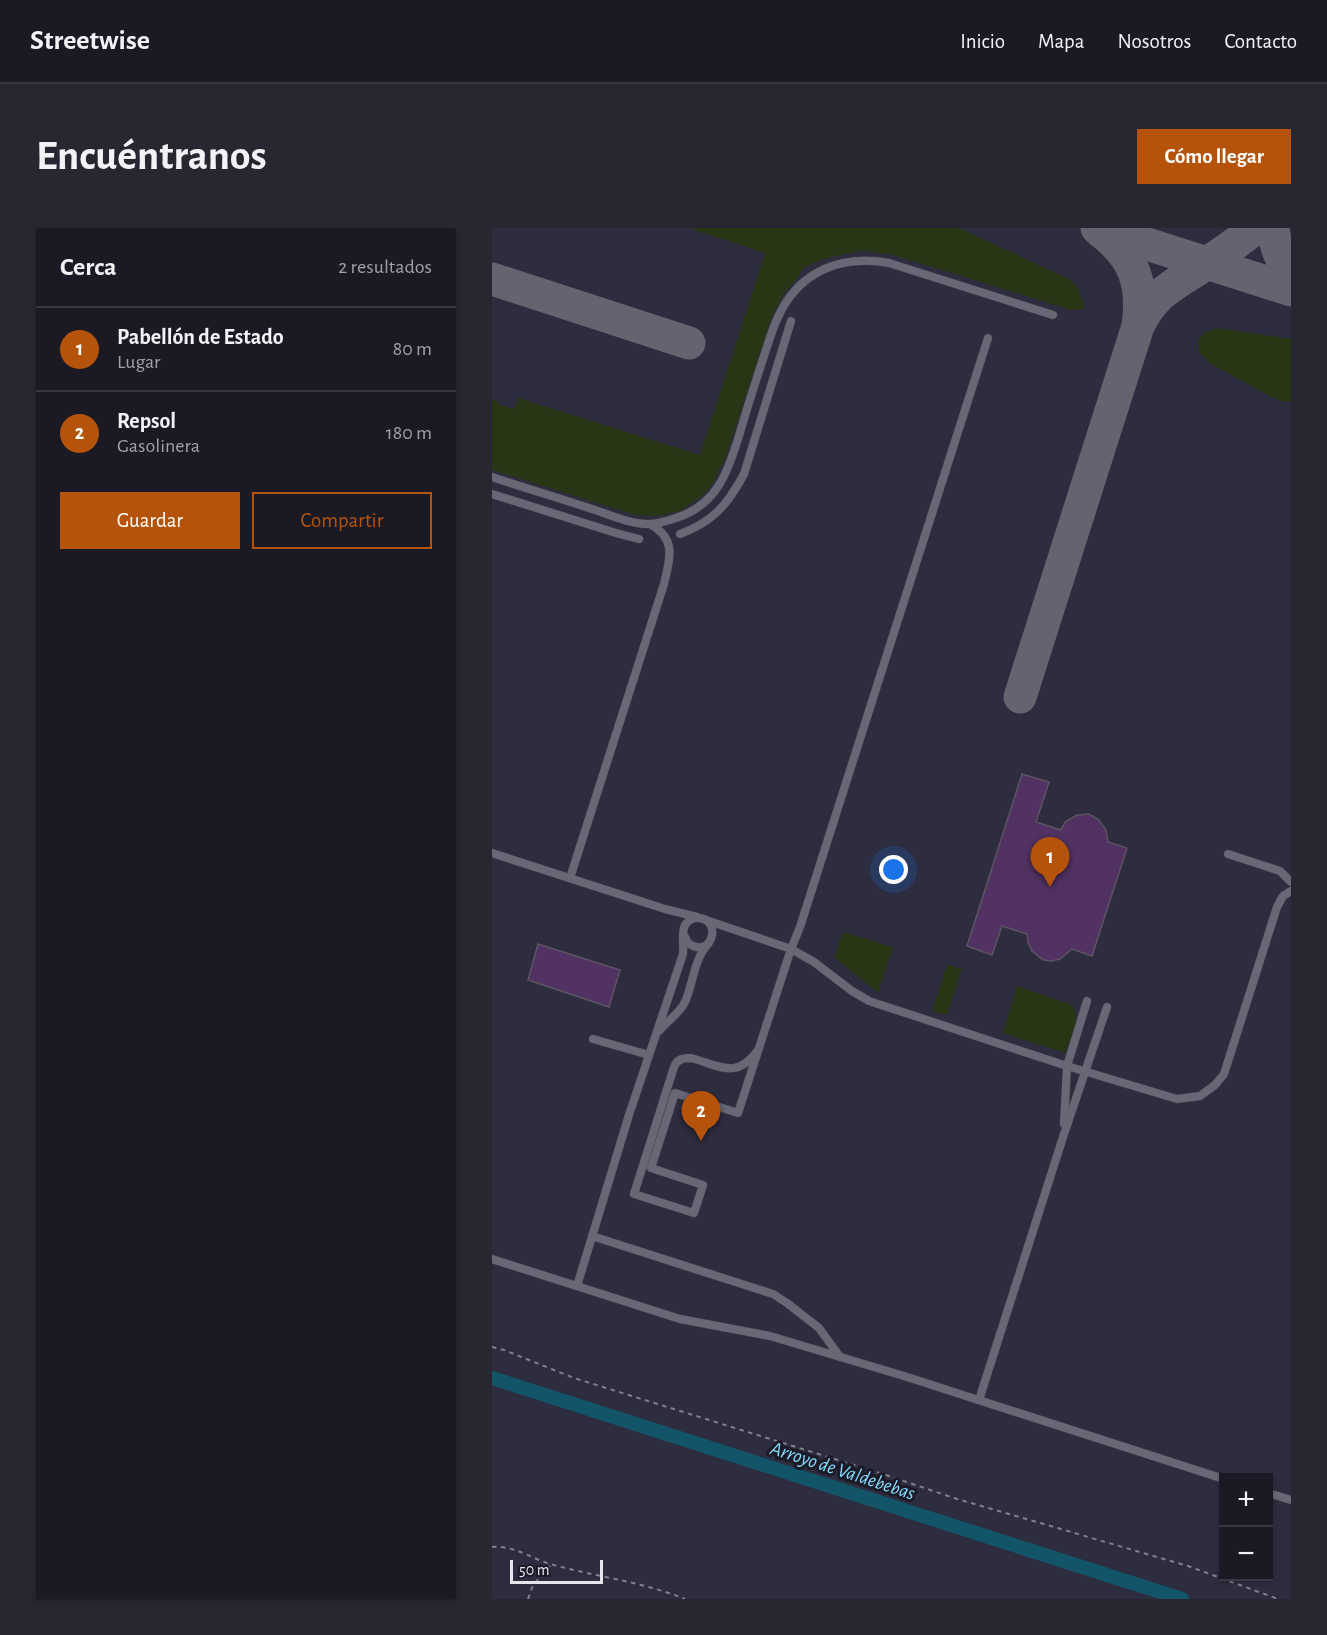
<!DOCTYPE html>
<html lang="es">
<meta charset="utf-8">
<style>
body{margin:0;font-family:"Alegreya Sans",sans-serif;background:#282731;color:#f1f3f6}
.controls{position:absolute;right:18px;bottom:18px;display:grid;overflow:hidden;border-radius:0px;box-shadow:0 2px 4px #0004}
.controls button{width:54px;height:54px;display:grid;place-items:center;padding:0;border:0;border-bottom:2px solid #393841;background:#1b1a24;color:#f1f3f6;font:30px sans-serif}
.scale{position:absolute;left:18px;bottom:15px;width:93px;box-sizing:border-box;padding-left:6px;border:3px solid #e5e5ee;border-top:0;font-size:16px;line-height:21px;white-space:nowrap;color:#e5e5ee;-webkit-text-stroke:4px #1b1a27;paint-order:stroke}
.you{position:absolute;left:402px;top:642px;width:21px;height:21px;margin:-15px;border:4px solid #fff;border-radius:50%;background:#1a73e8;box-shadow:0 0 0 9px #1a73e833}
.badge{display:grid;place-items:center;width:39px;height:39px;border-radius:50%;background:#b45309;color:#fff;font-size:20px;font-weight:700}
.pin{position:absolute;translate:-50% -50px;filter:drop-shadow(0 2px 3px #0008)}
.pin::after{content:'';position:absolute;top:32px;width:21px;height:18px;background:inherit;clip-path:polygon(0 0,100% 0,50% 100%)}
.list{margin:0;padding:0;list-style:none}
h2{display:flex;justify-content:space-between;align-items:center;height:78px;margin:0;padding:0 24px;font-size:26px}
h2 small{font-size:20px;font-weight:400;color:#a0a1a6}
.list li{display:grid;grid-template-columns:39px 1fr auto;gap:18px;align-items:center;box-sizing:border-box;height:84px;padding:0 24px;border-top:2px solid #393841}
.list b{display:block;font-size:22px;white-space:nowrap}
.list p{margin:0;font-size:20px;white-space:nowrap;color:#a0a1a6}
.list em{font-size:20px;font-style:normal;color:#a0a1a6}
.actions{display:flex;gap:12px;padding:18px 24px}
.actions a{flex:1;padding:14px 0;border:2px solid #b45309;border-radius:0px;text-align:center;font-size:21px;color:#b45309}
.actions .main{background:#b45309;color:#fff}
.map{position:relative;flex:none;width:799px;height:1371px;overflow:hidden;border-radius:0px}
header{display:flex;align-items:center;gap:36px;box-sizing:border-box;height:84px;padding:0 30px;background:#1b1a24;border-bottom:2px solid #393841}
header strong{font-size:28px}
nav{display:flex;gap:33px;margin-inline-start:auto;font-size:21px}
.intro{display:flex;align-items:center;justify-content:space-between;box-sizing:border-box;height:144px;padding:0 36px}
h1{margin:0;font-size:42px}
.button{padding:15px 27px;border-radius:0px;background:#b45309;color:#fff;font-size:21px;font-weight:700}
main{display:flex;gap:36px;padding:0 36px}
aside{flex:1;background:#1b1a24;border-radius:0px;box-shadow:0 2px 4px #0004}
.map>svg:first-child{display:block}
</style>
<header>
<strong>Streetwise</strong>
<nav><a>Inicio</a><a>Mapa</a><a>Nosotros</a><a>Contacto</a></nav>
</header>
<div class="intro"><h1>Encuéntranos</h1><a class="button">Cómo llegar</a></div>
<main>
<aside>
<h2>Cerca<small>2 resultados</small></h2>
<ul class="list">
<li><span class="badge">1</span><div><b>Pabellón de Estado</b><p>Lugar</p></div><em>80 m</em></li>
<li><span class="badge">2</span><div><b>Repsol</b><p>Gasolinera</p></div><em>180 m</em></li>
</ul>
<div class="actions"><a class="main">Guardar</a><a>Compartir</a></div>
</aside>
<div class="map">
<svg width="799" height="1371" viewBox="0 0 799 1371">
<rect width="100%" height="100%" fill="#242330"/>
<path fill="#2e2c3f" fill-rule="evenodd" d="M0,0H799V1371H0ZM732,1250H776V1348H732Z"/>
<g fill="#293615">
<path d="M196,0H467L575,50C587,58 590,67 592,81L579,82L401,27L373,23L362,24L331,31L311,40L307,48L292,65L281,85L234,228L221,255L210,268L188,283L166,288L143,287L0,242V171L6,173L5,176L22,181L26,170L208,227L273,25Z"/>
<path d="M726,100L799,111V174L787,173L717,135L707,124L706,113L711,105Z"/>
<path d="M351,704L401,719L386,765L342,729Z"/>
<path d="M455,737L470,741L455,787L440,783Z"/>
<path d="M525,758L580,777C589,791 578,811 573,825L511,805Z"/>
</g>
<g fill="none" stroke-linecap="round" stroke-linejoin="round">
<path stroke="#125569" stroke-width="14" d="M0,1150L690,1371"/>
<g stroke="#646470" stroke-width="33">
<path d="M605,0L799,62"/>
<path d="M781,0C783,17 788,32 799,45"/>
<path d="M608,3C642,28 652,56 646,98"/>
<path d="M0,51L197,115"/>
<path d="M528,469L646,98C662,66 678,59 706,41C726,28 745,15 763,0"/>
</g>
</g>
<g fill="#523263" stroke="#5d5462" stroke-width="1.5">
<path d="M530,546L557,554L544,594L569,602L573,594L585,587L597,586L607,592L614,602L616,614L635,620L600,728L580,721L568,731L559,733L551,732L540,723L536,714L535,706L510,698L500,727L475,718Z"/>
<path d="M46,716L128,742L117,779L36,752Z"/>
</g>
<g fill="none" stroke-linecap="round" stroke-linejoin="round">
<defs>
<g id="lane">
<path d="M0,249C33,260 67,270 100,281C118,287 138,296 157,296C166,296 175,293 184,290C225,277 235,245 247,208C254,183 262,159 270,134C276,117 280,99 289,83C311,41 352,27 397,35L561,87"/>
<path d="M0,266L124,305L147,311"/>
<path d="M188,306C221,294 236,276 252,246L299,93"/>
<path d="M0,625L173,681L205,689"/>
<path d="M736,626L788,643L799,654"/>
<path d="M78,650L172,356C178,330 185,311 158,296"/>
<path d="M211,691L299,721L322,734L360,763L377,773L575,838L685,871L708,868L723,857L732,846L785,679L791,668L799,663"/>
<path d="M167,803C175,793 187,786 193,774C201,756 202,731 216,716"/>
<path d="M101,811L157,827"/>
<path d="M266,822C245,852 228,838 199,830C191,830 185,831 182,839L142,966L202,985L211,957L159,940L183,865L246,885L299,721L308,699L496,110"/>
<path d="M572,896L575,838L595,773"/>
<path d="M100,1008L281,1066L295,1075L327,1100L348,1129"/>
<path d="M0,1031L188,1091L278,1108L412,1148L732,1251"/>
<path d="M85,1058L137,887L191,726C192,717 189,705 193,697C196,693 201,690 205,690C231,689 221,733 196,715L192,707"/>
<path d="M487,1172L572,906L615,779"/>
<path d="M776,1265L799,1272"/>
</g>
</defs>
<use href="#lane" stroke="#41404b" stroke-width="9"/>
<g stroke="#80808b" stroke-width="2" stroke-dasharray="4.5 4.5" stroke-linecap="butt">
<path d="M0,1119L12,1122L82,1150L394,1247L462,1270L696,1338L786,1371"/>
<path d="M0,1319C23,1317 41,1332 62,1337C106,1349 151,1354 193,1371"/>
<path d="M36,1371L41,1357L59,1337"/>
</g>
<use href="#lane" stroke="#676776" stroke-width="8"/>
</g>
<g text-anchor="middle" stroke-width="6" stroke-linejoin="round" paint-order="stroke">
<g font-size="20" font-style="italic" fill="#85dcfc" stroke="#1b1a27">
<text transform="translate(351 1242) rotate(18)" y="7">Arroyo de Valdebebas</text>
</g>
</g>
</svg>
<div class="controls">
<button>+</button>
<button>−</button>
</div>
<div class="scale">50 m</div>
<div class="you"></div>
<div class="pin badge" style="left:558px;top:659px">1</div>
<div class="pin badge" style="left:209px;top:913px">2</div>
</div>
</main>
